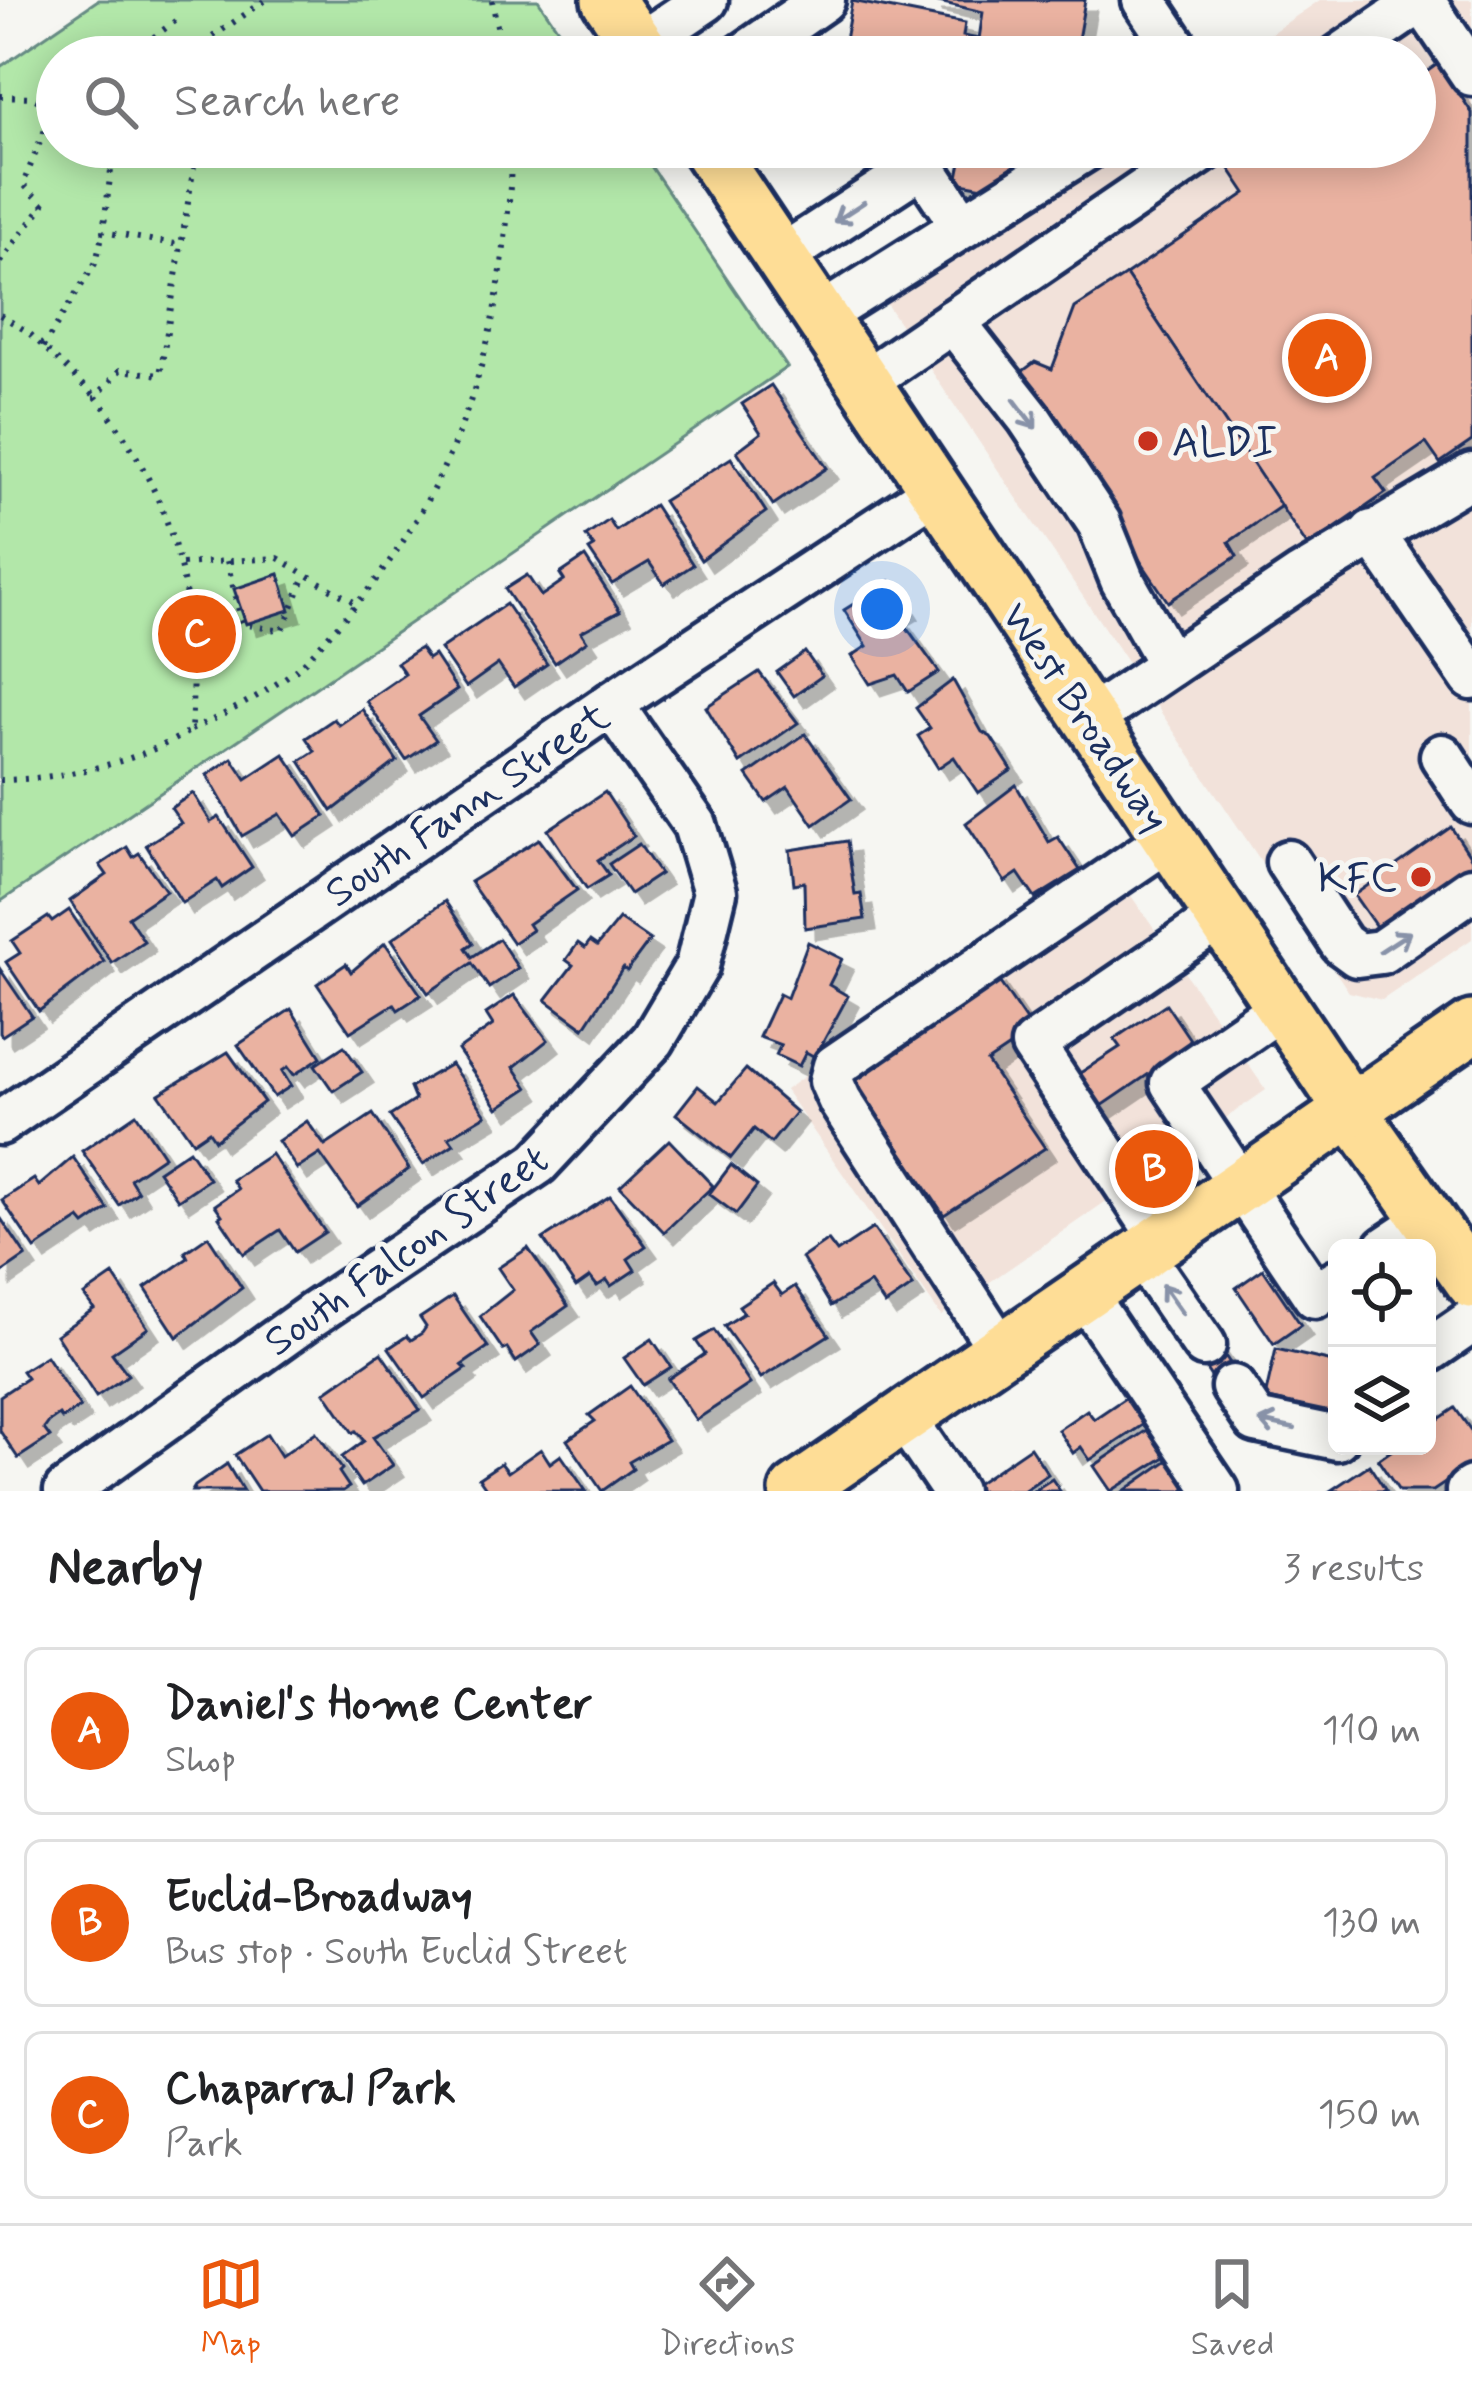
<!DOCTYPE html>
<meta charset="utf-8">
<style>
body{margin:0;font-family:Mynerve,sans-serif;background:#f6f6f6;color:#202124}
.controls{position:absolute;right:36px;bottom:36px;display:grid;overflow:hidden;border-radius:18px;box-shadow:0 6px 30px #0003}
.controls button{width:108px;height:108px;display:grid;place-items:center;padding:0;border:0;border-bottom:3px solid #e0e0e0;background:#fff;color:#202124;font:60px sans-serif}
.you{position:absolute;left:882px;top:609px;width:42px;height:42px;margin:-30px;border:9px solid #fff;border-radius:50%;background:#1a73e8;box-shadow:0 0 0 18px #1a73e833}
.badge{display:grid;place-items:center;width:78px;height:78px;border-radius:50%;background:#ea580c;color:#fff;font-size:39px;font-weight:700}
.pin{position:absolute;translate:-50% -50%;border:6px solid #fff;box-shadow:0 3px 12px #0006}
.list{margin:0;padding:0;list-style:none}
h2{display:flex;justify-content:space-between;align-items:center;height:156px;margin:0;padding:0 48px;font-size:51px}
h2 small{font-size:39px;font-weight:400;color:#757577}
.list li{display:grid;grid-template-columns:78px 1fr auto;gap:36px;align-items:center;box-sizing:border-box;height:168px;margin:0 24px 24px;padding:0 24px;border:3px solid #e0e0e0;border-radius:18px}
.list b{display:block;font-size:45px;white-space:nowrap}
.list p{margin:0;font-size:39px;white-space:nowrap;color:#757577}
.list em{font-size:39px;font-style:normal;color:#757577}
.icon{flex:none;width:66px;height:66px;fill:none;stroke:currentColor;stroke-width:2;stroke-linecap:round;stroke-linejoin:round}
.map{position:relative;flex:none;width:1472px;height:1491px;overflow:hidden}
.search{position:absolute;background:#fff;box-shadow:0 6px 30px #0003;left:36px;right:36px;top:36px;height:132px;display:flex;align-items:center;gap:30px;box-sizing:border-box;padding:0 42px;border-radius:66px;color:#757577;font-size:45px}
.sheet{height:732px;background:#fff}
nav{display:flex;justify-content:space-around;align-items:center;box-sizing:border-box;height:168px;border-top:3px solid #e0e0e0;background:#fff;font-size:33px;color:#757577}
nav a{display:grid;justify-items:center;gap:6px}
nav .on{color:#ea580c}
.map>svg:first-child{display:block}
</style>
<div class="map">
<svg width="1472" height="1491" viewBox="0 0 1472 1491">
<defs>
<filter id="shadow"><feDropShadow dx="11" dy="11" stdDeviation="0" flood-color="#0004"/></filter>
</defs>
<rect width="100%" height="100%" fill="#f6f6f2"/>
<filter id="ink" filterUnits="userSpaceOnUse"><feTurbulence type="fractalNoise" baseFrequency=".00833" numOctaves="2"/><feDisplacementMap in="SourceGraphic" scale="24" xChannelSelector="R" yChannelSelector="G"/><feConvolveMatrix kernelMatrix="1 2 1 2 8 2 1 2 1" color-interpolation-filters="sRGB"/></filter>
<g filter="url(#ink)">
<g fill="#f2e2da">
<path d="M1320,0H1472V939L1382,1000L1349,992L883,299L1104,147H1415V57H1236Z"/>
<path d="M1109,864L1266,1090L941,1316L785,1090Z"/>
</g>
<path fill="#b2e7a9" stroke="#668b84" stroke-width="3" d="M98,0H538L577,57H57V147H638L787,367L0,902V67Z"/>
<g fill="#eab2a1" stroke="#1b2f5e" stroke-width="3" filter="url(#shadow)">
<path d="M930,0H1085L1075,57H842L852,1L965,23L963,36L979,39L983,12Z"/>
<path d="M1439,63L1472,113V441L1440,463L1426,443L1375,478L1386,493L1308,547L1126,275L1246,193L1222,157L1255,147H1415V80Z"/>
<path d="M964,147H1017L1009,192L957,182Z"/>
<path d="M1126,275L1281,506L1229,542L1237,556L1168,602L1016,376L1035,362L1052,369L1075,308Z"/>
<path d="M771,385L827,468L773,505L737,451L761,433L742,404Z"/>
<path d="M731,458L766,512L701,560L663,501Z"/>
<path d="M654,505L693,565L664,584L649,562L612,584L589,550L594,547L586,536L609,520L616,531Z"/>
<path d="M585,557L620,611L581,632L587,641L555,663L505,589L527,575L541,596L564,580L560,574Z"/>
<path d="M279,574L290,610L246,624L234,589Z"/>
<path d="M890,581L907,608L897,614L939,672L908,692L897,675L870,684L852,656L867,646L844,610Z"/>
<path d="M506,604L547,664L514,687L498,664L466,687L440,649Z"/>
<path d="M420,648L428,659L434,655L457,690L419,716L436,740L406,760L366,701L405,674L397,663Z"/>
<path d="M805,652L822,676L794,696L777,672Z"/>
<path d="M759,672L798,723L740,763L706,707Z"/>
<path d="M953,680L982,732L991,737L1012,770L978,793L954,757L938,768L918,736L930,728L916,708Z"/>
<path d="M362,709L397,761L332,811L300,761L315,751L306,738L334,719L339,725Z"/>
<path d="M805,734L851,799L814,825L788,787L766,802L747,775Z"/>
<path d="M284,754L325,816L295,836L280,814L242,836L207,775L232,758L246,779Z"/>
<path d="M1016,785L1049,842L1058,837L1080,870L1035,898L1018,873L1005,882L966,823Z"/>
<path d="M605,792L634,836L598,860L609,875L587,889L548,830Z"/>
<path d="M193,793L211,822L219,817L252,867L222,888L217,880L182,903L146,845L181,823L171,808Z"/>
<path d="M1451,827L1472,859V881L1384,938L1354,895Z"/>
<path d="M539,839L577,890L528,924L532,930L513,943L470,882Z"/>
<path d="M847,841L855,895L861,894L865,919L805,928L804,882L794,884L790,850Z"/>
<path d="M639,844L660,874L630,894L609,864Z"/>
<path d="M127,847L133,857L139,853L166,891L128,917L144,941L112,963L70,901L107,875L100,865Z"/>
<path d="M445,901L473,943L466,948L472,957L499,939L518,968L489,988L472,963L428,993L392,939Z"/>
<path d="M69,910L104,962L39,1011L6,962L20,953L12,941L48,917L52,922Z"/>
<path d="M619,919L650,940L627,971L623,968L584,1028L546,1000L573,965L566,960L578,943L585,948L590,941L597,946Z"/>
<path d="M808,942L842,959L829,985L848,996L815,1057L806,1052L799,1066L776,1055L781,1045L759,1037L779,994L787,998Z"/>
<path d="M385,943L421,995L398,1010L394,1004L350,1032L317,984L346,964L351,972Z"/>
<path d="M0,969L32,1016L2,1036L0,1033Z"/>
<path d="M994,974L1033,1031L987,1062L1045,1148L944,1215L848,1072Z"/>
<path d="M514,995L548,1040L514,1067L528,1088L498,1108L458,1050L493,1025L486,1014Z"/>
<path d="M1166,1004L1193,1044L1096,1110L1074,1077L1120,1047L1114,1039Z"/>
<path d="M291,1009L321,1057L294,1075L288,1067L282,1071L291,1086L274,1097L238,1045Z"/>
<path d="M344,1046L362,1072L333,1091L315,1065Z"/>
<path d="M228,1052L264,1102L215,1140L209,1131L193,1142L159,1094Z"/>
<path d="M451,1064L486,1115L449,1137L454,1144L423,1164L390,1116L415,1100L410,1088Z"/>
<path d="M746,1069L796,1112L771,1143L754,1129L731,1158L676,1114L698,1086L718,1102Z"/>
<path d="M136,1114L164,1156L130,1179L138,1192L119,1205L82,1151Z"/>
<path d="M373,1114L409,1169L357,1206L320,1154L297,1169L278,1141L307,1121L325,1146Z"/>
<path d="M669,1140L713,1186L664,1232L620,1186Z"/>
<path d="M189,1150L209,1179L178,1200L158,1171Z"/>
<path d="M271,1154L325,1232L295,1252L280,1230L244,1254L219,1217L222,1215L215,1205L238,1189L232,1180Z"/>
<path d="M73,1157L108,1209L85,1225L80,1219L35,1249L2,1200L34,1179L39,1186Z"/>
<path d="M731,1165L757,1186L736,1214L709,1194Z"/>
<path d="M610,1196L646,1246L628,1259L635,1270L611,1286L607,1280L597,1286L590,1277L576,1287L543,1239Z"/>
<path d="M0,1217L26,1256L0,1274Z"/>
<path d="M873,1228L913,1286L885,1305L870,1283L831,1306L802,1258L828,1240L837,1252Z"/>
<path d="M208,1236L242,1288L177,1337L145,1288L188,1258L185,1252Z"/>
<path d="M528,1248L568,1306L531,1332L540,1345L516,1362L507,1348L503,1350L480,1316L513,1290L498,1268Z"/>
<path d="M1263,1269L1301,1325L1274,1344L1236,1288Z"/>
<path d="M113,1275L148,1328L112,1353L128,1375L96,1397L56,1335L94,1309L84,1295Z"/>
<path d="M773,1283L782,1295L795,1286L829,1335L761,1378L724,1326L744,1313L739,1306Z"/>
<path d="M453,1296L488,1347L462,1365L466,1369L424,1398L389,1348L407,1336L411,1340L422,1333L426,1327L420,1318Z"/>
<path d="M714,1330L750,1384L696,1420L668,1379L705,1354L696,1341Z"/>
<path d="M1213,1338L1242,1381L1223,1395L1194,1351Z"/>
<path d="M652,1339L671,1367L643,1385L624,1358Z"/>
<path d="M1276,1349L1337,1363V1415L1265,1398Z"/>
<path d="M381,1353L420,1410L373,1437L393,1465L362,1486L342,1457L364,1441L356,1431L353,1433L325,1392Z"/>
<path d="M46,1356L80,1407L62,1419L59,1415L49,1422L44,1429L50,1437L18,1458L0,1431V1396L27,1378L22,1371Z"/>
<path d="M630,1386L667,1440L629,1462L633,1469L602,1491L567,1440L595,1421L589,1415Z"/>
<path d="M1128,1396L1147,1422L1090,1460L1081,1447L1073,1453L1058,1430L1087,1410L1094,1419Z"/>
<path d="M1455,1408L1472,1432V1465L1433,1491H1399L1378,1460L1398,1446H1427V1427Z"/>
<path d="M1150,1428L1168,1455L1111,1491L1094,1466Z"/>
<path d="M316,1432L342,1469L339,1472L349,1487L343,1491H259L235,1455L267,1434L281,1456Z"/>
<path d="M1030,1447L1048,1474L1023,1491H977L973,1486Z"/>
<path d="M541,1449L550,1463L561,1455L586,1491H488L479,1478L501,1463L508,1472Z"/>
<path d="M1171,1458L1190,1485L1181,1491H1124Z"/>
<path d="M227,1464L243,1491H192L195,1486Z"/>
<path d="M1369,1465L1386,1491H1330Z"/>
<path d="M1052,1479L1060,1491H1033Z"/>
</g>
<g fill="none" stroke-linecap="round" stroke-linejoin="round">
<defs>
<g id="minor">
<path d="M1144,0L1182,57"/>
<path d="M639,45L706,0"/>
<path d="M741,57L823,0"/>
<path d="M1339,57L1422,0L1472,74"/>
<path d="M781,257L922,165L962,225"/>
<path d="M820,316L1089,147"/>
<path d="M953,321L1029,418L1099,523L1122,580L1170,665"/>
<path d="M864,382L1208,147"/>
<path d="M1372,532L1472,678"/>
<path d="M1090,719L1301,577L1472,475"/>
<path d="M1442,756L1472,802"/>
<path d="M1288,862L1342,944L1357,955L1381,952L1472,889"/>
<path d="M1282,1007L1172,1083L1315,1296L1337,1281"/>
<path d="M0,1123L611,704L936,490"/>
<path d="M1161,1238L1033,1045L1221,917"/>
<path d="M1386,1248L1428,1220"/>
<path d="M1140,1252L1204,1345"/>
<path d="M1082,1291L1217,1491"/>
<path d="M1000,1349L840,1101L831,1081L835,1066L1169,839"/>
<path d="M1427,1352L1472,1321"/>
<path d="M1233,1387L1256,1421L1337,1438"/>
<path d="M903,1416L954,1491"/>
<path d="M66,1491L312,1315L538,1163L653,1040L697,966L715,892L695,825L611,704"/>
<path d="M1468,1491L1472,1488"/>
</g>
<g id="major">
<path d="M608,0L647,57"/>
<path d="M707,147L1350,1109L1472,1282"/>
<path d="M796,1491L1472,1027"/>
</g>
</defs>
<use href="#minor" stroke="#1b2f5e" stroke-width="51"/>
<use href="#major" stroke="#1b2f5e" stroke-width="60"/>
<g stroke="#1b2f5e" stroke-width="6" stroke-dasharray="3 9" stroke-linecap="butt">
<path d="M492,0L503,57"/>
<path d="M142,57L147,42L178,19"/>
<path d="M183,57L266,0"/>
<path d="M524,57L568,44"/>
<path d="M0,96L31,97L57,110"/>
<path d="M114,147L103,232L181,245"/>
<path d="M0,262L44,205L23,184L53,110"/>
<path d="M0,315L28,332L96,397"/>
<path d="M43,347L96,262L103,232"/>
<path d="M227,561L242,624L282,631L305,576"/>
<path d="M182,564L278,558L357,604"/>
<path d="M191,730C227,713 262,696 294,671C310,658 324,640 338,625C436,519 488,389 504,247C508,214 512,181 510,147"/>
<path d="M0,780C62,779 138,763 191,730C199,601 177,500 96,397L120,370L160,375L197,147"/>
</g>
<use href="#minor" stroke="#f6f6f2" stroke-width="42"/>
<use href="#major" stroke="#fedd96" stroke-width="51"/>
</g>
<defs><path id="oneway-shaft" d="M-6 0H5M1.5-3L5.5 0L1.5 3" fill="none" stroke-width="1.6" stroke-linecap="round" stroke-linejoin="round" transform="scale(3)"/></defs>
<g stroke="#8892a8">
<use href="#oneway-shaft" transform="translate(849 212) rotate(147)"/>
<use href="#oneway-shaft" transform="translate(1025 414) rotate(53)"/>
<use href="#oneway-shaft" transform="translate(1395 942) rotate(-33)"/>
<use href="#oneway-shaft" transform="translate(1172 1299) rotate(-125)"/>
<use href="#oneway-shaft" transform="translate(1277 1425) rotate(-168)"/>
</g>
</g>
<g fill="#c8321e" stroke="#f6f6f2" stroke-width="4.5">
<circle cx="1148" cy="441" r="12"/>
<circle cx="1421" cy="877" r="12"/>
</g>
<g text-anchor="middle" stroke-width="10" stroke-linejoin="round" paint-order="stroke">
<g font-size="42" fill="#1b2f5e" stroke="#f6f6f2" text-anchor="start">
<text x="1172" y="456">ALDI</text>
<text x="1397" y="892" text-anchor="end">KFC</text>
</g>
<g font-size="42" fill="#1b2f5e" stroke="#f6f6f2">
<text transform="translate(1087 716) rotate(56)" y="15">West Broadway</text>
<text transform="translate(466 803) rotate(-34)" y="15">South Fann Street</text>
<text transform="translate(405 1249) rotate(-35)" y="15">South Falcon Street</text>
</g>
</g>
</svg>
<div class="controls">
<button><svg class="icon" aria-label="locate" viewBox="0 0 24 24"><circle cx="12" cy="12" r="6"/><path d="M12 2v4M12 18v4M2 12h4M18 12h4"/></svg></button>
<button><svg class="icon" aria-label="layers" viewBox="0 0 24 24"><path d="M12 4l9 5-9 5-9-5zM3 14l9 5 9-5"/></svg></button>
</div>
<div class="you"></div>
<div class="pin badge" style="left:1327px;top:358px">A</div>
<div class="pin badge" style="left:1154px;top:1169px">B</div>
<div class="pin badge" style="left:197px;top:634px">C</div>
<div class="search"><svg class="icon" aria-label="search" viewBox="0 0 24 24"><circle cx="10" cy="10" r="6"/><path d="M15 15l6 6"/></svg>Search here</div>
</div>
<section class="sheet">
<h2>Nearby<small>3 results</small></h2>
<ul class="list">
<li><span class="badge">A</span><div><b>Daniel's Home Center</b><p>Shop</p></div><em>110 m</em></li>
<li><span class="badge">B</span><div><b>Euclid-Broadway</b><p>Bus stop · South Euclid Street</p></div><em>130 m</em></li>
<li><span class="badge">C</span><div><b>Chaparral Park</b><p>Park</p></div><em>150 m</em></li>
</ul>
</section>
<nav>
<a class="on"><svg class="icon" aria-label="map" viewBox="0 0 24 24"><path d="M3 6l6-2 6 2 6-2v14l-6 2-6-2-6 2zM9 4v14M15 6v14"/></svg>Map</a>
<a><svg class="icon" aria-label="directions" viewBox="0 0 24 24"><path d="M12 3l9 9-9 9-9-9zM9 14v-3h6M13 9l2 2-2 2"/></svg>Directions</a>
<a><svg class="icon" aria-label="saved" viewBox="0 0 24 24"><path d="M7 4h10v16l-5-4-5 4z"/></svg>Saved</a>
</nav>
